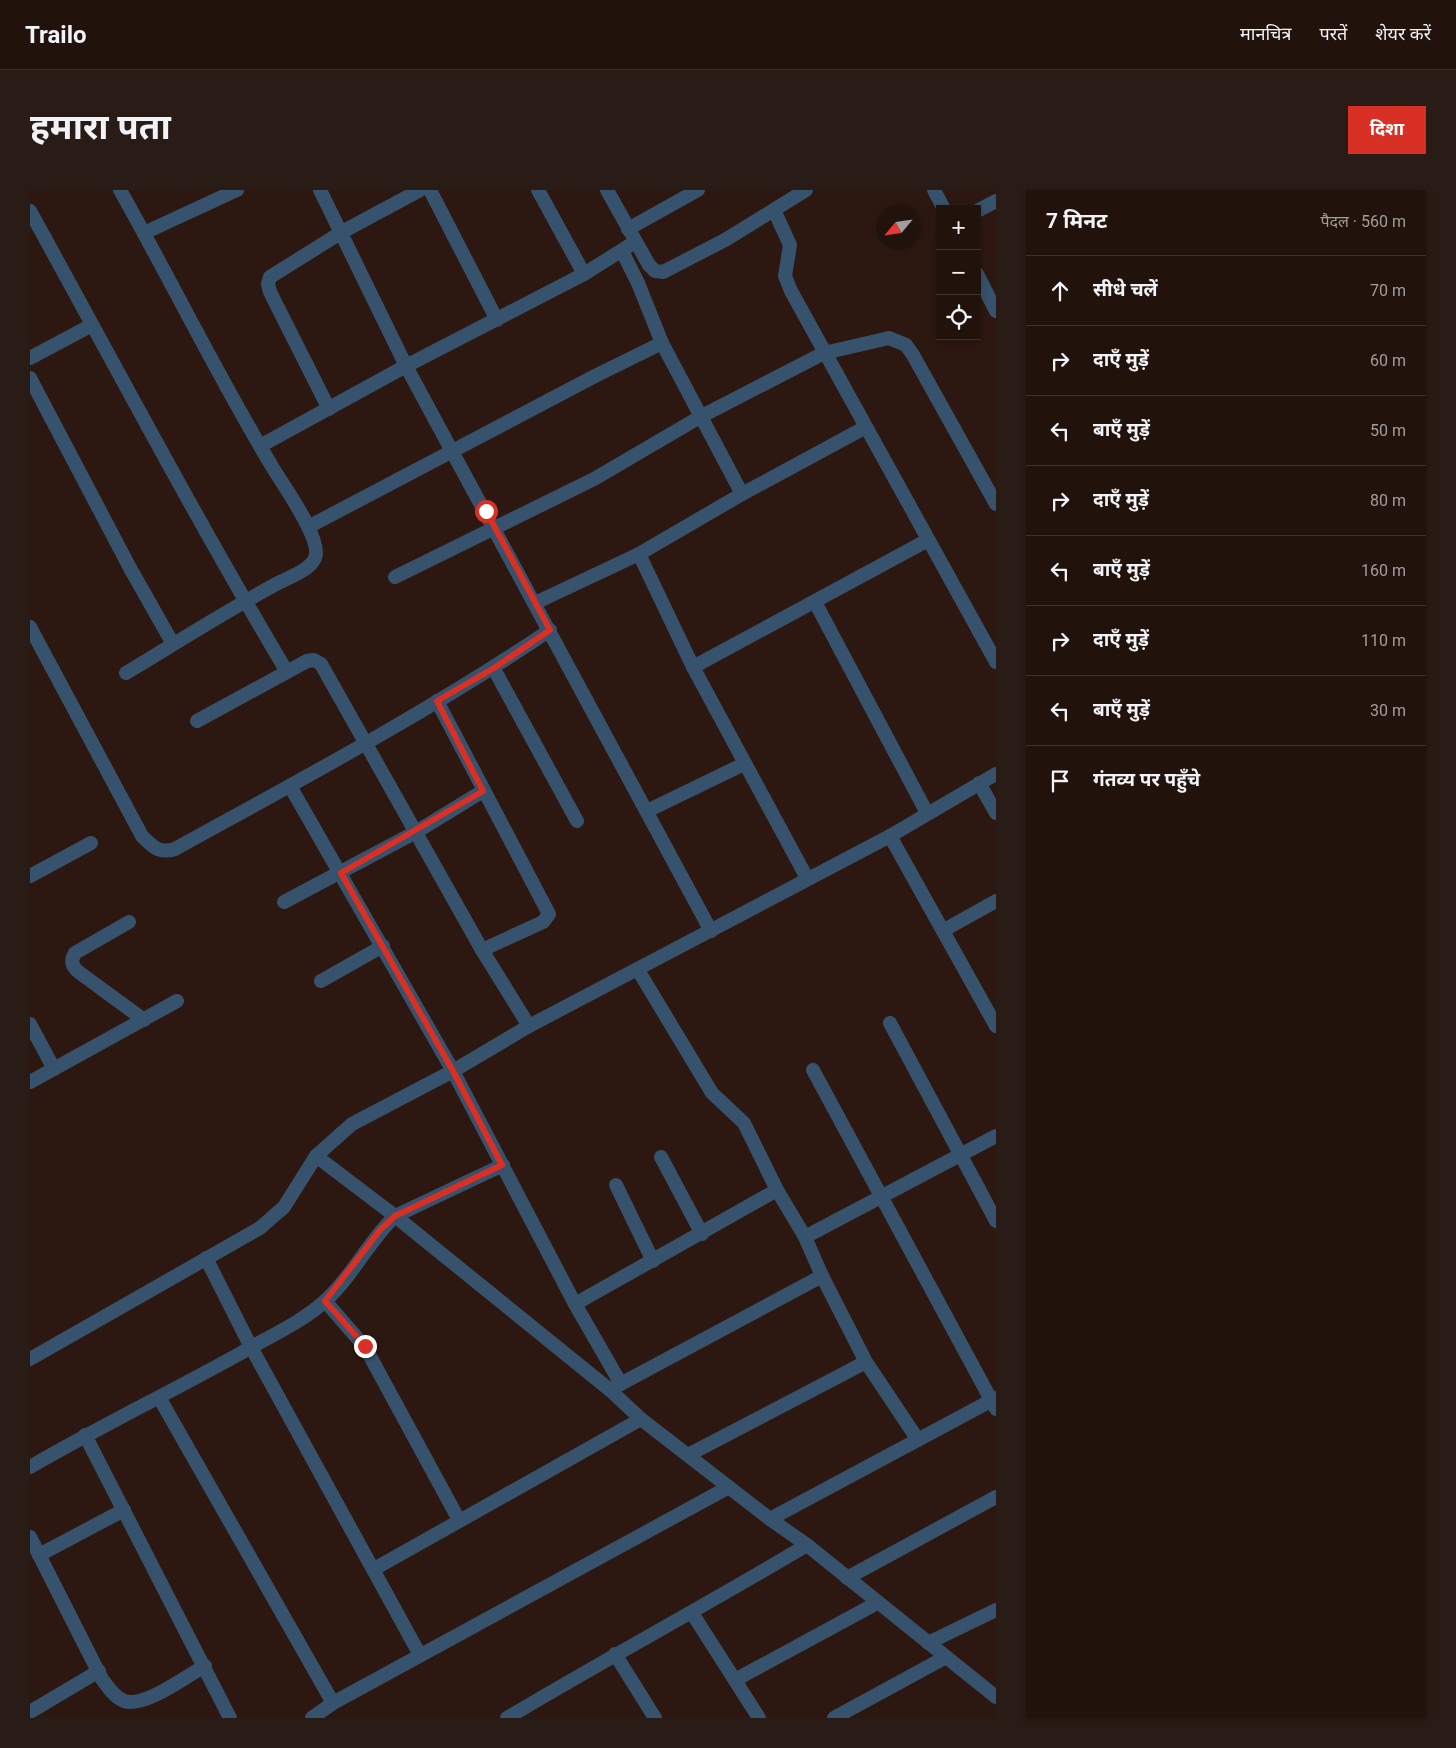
<!DOCTYPE html>
<html lang="hi">
<meta charset="utf-8">
<style>
body{margin:0;font-family:Roboto,"Noto Sans Devanagari",sans-serif;background:#291b15;color:#f1f3f6}
.controls{position:absolute;right:15px;top:15px;display:grid;overflow:hidden;border-radius:0px;box-shadow:0 2px 8px #0003}
.controls button{width:45px;height:45px;display:grid;place-items:center;padding:0;border:0;border-bottom:1px solid #3e322d;background:#21120c;color:#f1f3f6;font:25px sans-serif}
.compass{position:absolute;left:846px;top:15px;width:45px;height:45px;border-radius:50%;background:#21120c;box-shadow:0 2px 8px #0003;rotate:241deg}
.stop{position:absolute;width:15px;height:15px;margin:-11px;border:4px solid #d93025;border-radius:50%;background:#fff}
.stop.end{background:#d93025;border-color:#fff;box-shadow:0 1px 5px #0008}
.list{margin:0;padding:0;list-style:none}
h2{display:flex;justify-content:space-between;align-items:center;height:65px;margin:0;padding:0 20px;font-size:21px}
h2 small{font-size:16px;font-weight:400;color:#a29e9d}
.list li{display:grid;grid-template-columns:32px 1fr auto;gap:15px;align-items:center;box-sizing:border-box;height:70px;padding:0 20px;border-top:1px solid #3e322d}
.list b{display:block;font-size:19px;white-space:nowrap}
.list em{font-size:16px;font-style:normal;color:#a29e9d}
.icon{flex:none;width:28px;height:28px;fill:none;stroke:currentColor;stroke-width:2;stroke-linecap:round;stroke-linejoin:round}
.map{position:relative;flex:none;width:966px;height:1528px;overflow:hidden;border-radius:0px}
header{display:flex;align-items:center;gap:30px;box-sizing:border-box;height:70px;padding:0 25px;background:#21120c;border-bottom:1px solid #3e322d}
header strong{font-size:24px}
nav{display:flex;gap:28px;margin-inline-start:auto;font-size:18px}
.intro{display:flex;align-items:center;justify-content:space-between;box-sizing:border-box;height:120px;padding:0 30px}
h1{margin:0;font-size:35px}
.button{padding:12px 22px;border-radius:0px;background:#d93025;color:#fff;font-size:18px;font-weight:700}
main{display:flex;gap:30px;padding:0 30px}
aside{flex:1;background:#21120c;border-radius:0px;box-shadow:0 2px 8px #0003}
.map>svg:first-child{display:block}
</style>
<header>
<strong>Trailo</strong>
<nav><a>मानचित्र</a><a>परतें</a><a>शेयर करें</a></nav>
</header>
<div class="intro"><h1>हमारा पता</h1><a class="button">दिशा</a></div>
<main>
<div class="map">
<svg width="966" height="1528" viewBox="0 0 966 1528">
<rect width="100%" height="100%" fill="#2c1810"/>
<g fill="none" stroke-linecap="round" stroke-linejoin="round">
<g stroke="#37526c" stroke-width="14">
<path d="M90,0C142,92 188,187 243,278C253,295 293,350 285,368C280,380 260,387 248,393C196,421 146,453 96,483"/>
<path d="M290,0L376,176L681,741"/>
<path d="M400,0L467,130"/>
<path d="M508,0L554,84"/>
<path d="M577,0L619,75L625,81L633,82L695,50L776,0"/>
<path d="M904,0L914,19"/>
<path d="M744,20L760,55L755,86L761,101L966,472"/>
<path d="M0,21C85,175 167,331 257,482"/>
<path d="M947,21L966,11"/>
<path d="M598,39L668,0"/>
<path d="M114,43L207,0"/>
<path d="M592,61L608,93L632,153L712,304"/>
<path d="M947,84L966,121"/>
<path d="M0,168L60,136"/>
<path d="M0,188L100,378L143,454"/>
<path d="M299,219L240,102L238,94L240,87L312,42L390,0"/>
<path d="M230,256L376,176L554,84L605,52"/>
<path d="M278,337L565,186L632,153"/>
<path d="M609,364L663,477L777,688"/>
<path d="M365,387L564,289L670,227L794,163L859,148L876,155L883,165L966,314"/>
<path d="M785,412L897,623"/>
<path d="M505,413L609,364L712,304L836,237"/>
<path d="M0,437L112,646C123,657 129,664 145,659C272,589 400,521 520,440"/>
<path d="M663,477L898,350"/>
<path d="M464,479L547,631"/>
<path d="M407,511L519,724L513,732L452,760"/>
<path d="M167,531L277,471L284,470L291,474L452,760L499,836"/>
<path d="M949,593L966,623"/>
<path d="M260,596L423,881L545,1114L591,1194"/>
<path d="M617,621L714,574"/>
<path d="M860,646L966,836"/>
<path d="M0,686L61,653"/>
<path d="M254,712L386,642L453,601"/>
<path d="M99,732L45,763C40,771 42,777 50,783L114,830"/>
<path d="M914,740L966,711"/>
<path d="M608,780L682,903L714,933L747,1000L775,1047L792,1086L836,1172L888,1250"/>
<path d="M291,791L353,756"/>
<path d="M860,833L966,1031"/>
<path d="M0,834L24,879"/>
<path d="M783,880L966,1219"/>
<path d="M0,892L147,811"/>
<path d="M286,966L365,1026L580,1200L611,1229L740,1329L777,1355L966,1507"/>
<path d="M631,967L672,1044"/>
<path d="M586,995L623,1071"/>
<path d="M775,1047L966,946"/>
<path d="M176,1068L221,1157L390,1465"/>
<path d="M295,1111L335,1157L429,1330"/>
<path d="M545,1114L747,1000"/>
<path d="M0,1169L230,1038L254,1017L286,966L322,934L423,881L499,836L860,646L966,584"/>
<path d="M583,1198L792,1086"/>
<path d="M130,1209L303,1513"/>
<path d="M55,1245L200,1528"/>
<path d="M658,1265L836,1172"/>
<path d="M0,1277C69,1237 141,1202 211,1163C238,1147 271,1133 295,1111C322,1087 338,1052 365,1026L473,975"/>
<path d="M740,1329L966,1208"/>
<path d="M0,1347L72,1489C78,1497 84,1507 94,1511C115,1518 156,1486 175,1476"/>
<path d="M9,1365L94,1320"/>
<path d="M344,1379L611,1229"/>
<path d="M817,1388L966,1307"/>
<path d="M662,1423L729,1528"/>
<path d="M898,1453L966,1420"/>
<path d="M585,1464L625,1528"/>
<path d="M705,1490L847,1413"/>
<path d="M0,1522L69,1481"/>
<path d="M282,1528L303,1513L699,1297"/>
<path d="M477,1528C576,1469 678,1414 777,1355"/>
<path d="M804,1528L916,1467"/>
</g>
</g>
<g fill="none" stroke-linecap="round" stroke-linejoin="round">
<path stroke="#d93025" stroke-width="6" d="M335,1156L295,1111L350,1040L365,1026L472,975L423,881L311,683L453,601L407,511L464,478L520,440L456,321"/>
</g>
</svg>
<div class="controls">
<button>+</button>
<button>−</button>
<button><svg class="icon" aria-label="locate" viewBox="0 0 24 24"><circle cx="12" cy="12" r="6"/><path d="M12 2v4M12 18v4M2 12h4M18 12h4"/></svg></button>
</div>
<svg class="compass" viewBox="-18 -18 36 36"><path d="M0-13l5 13h-10z" fill="#e53935"/><path d="M0 13l5-13h-10z" fill="#a29e9d"/></svg>
<div class="stop" style="left:456px;top:321px"></div>
<div class="stop end" style="left:335px;top:1156px"></div>
</div>
<aside>
<h2>7 मिनट<small>पैदल · 560 m</small></h2>
<ul class="list">
<li><svg class="icon" aria-label="ahead" viewBox="0 0 24 24"><path d="M12 20V5M6 11l6-6 6 6"/></svg><div><b>सीधे चलें</b></div><em>70 m</em></li>
<li><svg class="icon" aria-label="right" viewBox="0 0 24 24"><path d="M7 20v-9h11M14 6l5 5-5 5"/></svg><div><b>दाएँ मुड़ें</b></div><em>60 m</em></li>
<li><svg class="icon" aria-label="left" viewBox="0 0 24 24"><path d="M17 20v-9H6M10 6l-5 5 5 5"/></svg><div><b>बाएँ मुड़ें</b></div><em>50 m</em></li>
<li><svg class="icon" aria-label="right" viewBox="0 0 24 24"><path d="M7 20v-9h11M14 6l5 5-5 5"/></svg><div><b>दाएँ मुड़ें</b></div><em>80 m</em></li>
<li><svg class="icon" aria-label="left" viewBox="0 0 24 24"><path d="M17 20v-9H6M10 6l-5 5 5 5"/></svg><div><b>बाएँ मुड़ें</b></div><em>160 m</em></li>
<li><svg class="icon" aria-label="right" viewBox="0 0 24 24"><path d="M7 20v-9h11M14 6l5 5-5 5"/></svg><div><b>दाएँ मुड़ें</b></div><em>110 m</em></li>
<li><svg class="icon" aria-label="left" viewBox="0 0 24 24"><path d="M17 20v-9H6M10 6l-5 5 5 5"/></svg><div><b>बाएँ मुड़ें</b></div><em>30 m</em></li>
<li><svg class="icon" aria-label="arrive" viewBox="0 0 24 24"><path d="M6 21V4h12l-3 4 3 4H6"/></svg><div><b>गंतव्य पर पहुँचे</b></div></li>
</ul>
</aside>
</main>
